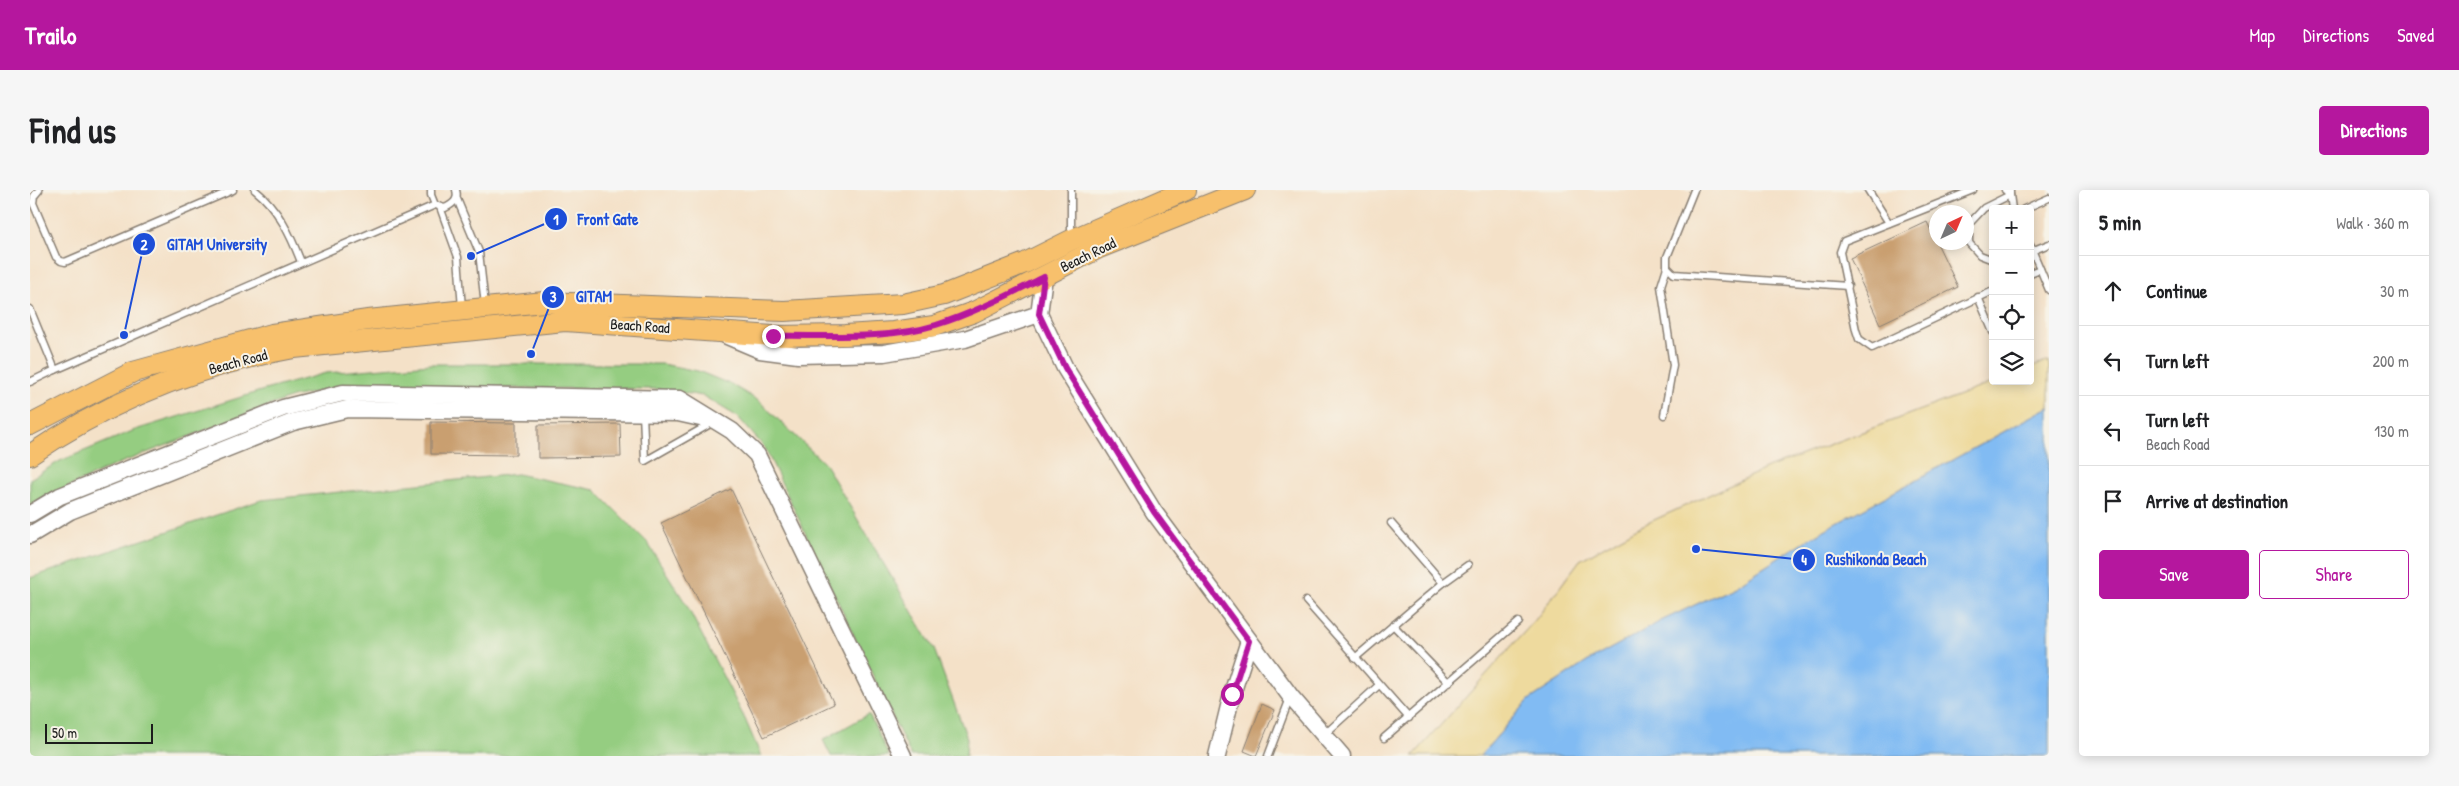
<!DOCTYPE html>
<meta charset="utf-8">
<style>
body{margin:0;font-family:"Patrick Hand",sans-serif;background:#f6f6f6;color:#202124}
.controls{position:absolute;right:15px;top:15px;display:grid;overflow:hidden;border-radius:5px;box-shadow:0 2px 12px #0003}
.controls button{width:45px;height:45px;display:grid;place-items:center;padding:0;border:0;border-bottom:1px solid #e0e0e0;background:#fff;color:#202124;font:25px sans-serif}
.compass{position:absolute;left:1899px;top:15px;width:45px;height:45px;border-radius:50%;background:#fff;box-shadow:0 2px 12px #0003;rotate:44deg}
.scale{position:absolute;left:15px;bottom:12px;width:108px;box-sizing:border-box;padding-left:5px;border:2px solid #1c1c1c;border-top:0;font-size:14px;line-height:18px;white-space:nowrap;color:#1c1c1c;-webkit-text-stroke:4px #f7f3e8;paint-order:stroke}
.stop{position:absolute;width:15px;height:15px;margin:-11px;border:4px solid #b5179e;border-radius:50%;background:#fff}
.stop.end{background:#b5179e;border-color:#fff;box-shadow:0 1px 5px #0008}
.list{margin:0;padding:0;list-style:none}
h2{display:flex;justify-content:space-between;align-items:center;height:65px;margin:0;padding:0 20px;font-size:21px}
h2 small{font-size:16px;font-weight:400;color:#757577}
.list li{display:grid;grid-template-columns:32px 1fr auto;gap:15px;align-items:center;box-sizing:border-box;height:70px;padding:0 20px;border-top:1px solid #e0e0e0}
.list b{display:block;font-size:19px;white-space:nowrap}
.list p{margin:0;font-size:16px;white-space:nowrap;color:#757577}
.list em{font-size:16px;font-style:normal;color:#757577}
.actions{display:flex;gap:10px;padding:15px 20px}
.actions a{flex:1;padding:11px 0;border:1px solid #b5179e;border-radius:5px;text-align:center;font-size:18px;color:#b5179e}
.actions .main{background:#b5179e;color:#fff}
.icon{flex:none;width:28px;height:28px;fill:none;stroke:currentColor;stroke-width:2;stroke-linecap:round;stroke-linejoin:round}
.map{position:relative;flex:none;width:2019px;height:566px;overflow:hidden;border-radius:5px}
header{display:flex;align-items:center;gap:30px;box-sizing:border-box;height:70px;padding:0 25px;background:#b5179e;color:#fff}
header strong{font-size:24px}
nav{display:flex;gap:28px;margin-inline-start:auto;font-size:18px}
.intro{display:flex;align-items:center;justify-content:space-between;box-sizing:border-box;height:120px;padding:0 30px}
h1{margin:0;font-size:35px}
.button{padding:12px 22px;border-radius:5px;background:#b5179e;color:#fff;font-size:18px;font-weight:700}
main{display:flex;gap:30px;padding:0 30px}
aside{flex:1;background:#fff;border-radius:5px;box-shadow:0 2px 12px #0003}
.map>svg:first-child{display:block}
</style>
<header>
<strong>Trailo</strong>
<nav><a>Map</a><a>Directions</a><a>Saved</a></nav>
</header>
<div class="intro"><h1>Find us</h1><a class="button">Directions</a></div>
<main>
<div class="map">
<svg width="2019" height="566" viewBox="0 0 2019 566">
<rect width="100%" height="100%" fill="#f7f3e8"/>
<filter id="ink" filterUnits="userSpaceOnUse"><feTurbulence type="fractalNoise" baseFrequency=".02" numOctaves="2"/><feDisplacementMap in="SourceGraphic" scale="10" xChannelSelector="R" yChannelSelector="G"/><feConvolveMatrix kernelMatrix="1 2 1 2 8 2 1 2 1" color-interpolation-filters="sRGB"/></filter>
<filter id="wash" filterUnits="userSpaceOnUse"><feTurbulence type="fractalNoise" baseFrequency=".0096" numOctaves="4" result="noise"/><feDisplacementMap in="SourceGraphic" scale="20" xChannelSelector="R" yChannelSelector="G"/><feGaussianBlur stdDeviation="1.12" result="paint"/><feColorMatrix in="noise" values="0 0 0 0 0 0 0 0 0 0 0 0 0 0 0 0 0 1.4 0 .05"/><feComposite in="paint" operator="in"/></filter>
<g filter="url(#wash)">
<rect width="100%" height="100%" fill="#f4e1c8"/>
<g fill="#95cd81" stroke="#58744e">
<path d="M401,174H632L668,181L702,195L729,211L795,274L904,459L937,548L936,566H881L735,258L708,227L673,206L628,199L311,197L262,207L85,275L0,315V289L30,271L105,240L231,201L296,183Z"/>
<path d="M487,284L565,300L617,352L656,414L715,529L731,566H0V388L231,310Z"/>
<path d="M839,524L859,566H801L793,550Z"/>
</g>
<path fill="#eeda9e" stroke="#857b5d" d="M2019,171V217L1780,348L1705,396L1631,431L1560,470L1499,510L1450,566H1383L1506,429L1550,370L1611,336L1740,277L1967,191H2000V178Z"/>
<path fill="#81bbf3" stroke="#4e6c88" d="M2019,217V566H1450L1499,510L1560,470L1631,431L1705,396L1780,348Z"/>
<g id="blocks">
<g fill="#c99f70">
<path d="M1897,32L1928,97L1850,134L1820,68Z"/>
<path d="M401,232L486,233V265L401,264Z"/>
<path d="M590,234L591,267L508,268V235Z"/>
<path d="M701,299L804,514L734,547L631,333Z"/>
<path d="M1232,514L1245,520L1226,566L1214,561Z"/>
</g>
</g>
</g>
<g filter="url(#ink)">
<use href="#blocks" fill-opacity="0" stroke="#887e72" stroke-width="1"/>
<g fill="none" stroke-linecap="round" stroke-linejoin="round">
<defs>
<g id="service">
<path d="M9,0L4,6L3,13L26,67L31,71L35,72L203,0"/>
<path d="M225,0C248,18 261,46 271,72"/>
<path d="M401,0V5L405,15L415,18C423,14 429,10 426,0"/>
<path d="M1041,0V48"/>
<path d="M1664,0L1637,67V77L1644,84L1818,96"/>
<path d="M1838,0L1859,33"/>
<path d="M1943,0L1814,51L1810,62L1826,140L1829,149L1842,158L1963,101"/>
<path d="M1975,0L1980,5L1982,19"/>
<path d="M427,9L449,62L455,115"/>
<path d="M410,17L428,67L432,118"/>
<path d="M1994,19L2019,8"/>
<path d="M2000,55L2019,100"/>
<path d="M2004,60L2019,54"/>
<path d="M1963,70L1950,65L1939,53V34L1954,18L1980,5V0"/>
<path d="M2000,83L2010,79"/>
<path d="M1948,107L1963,142"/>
<path d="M0,119L25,180L405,15"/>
<path d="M0,192L25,180"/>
<path d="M613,223L615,271L682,233"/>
<path d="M1634,225L1643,175L1631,96L1637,77"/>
<path d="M1361,333L1413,393"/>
<path d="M1276,411L1379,528"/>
<path d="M1363,435L1419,493"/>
<path d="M1325,468L1413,393L1438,375"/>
<path d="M1295,544L1349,495"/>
<path d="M1354,548L1488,432"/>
<path d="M1238,566L1260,508"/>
</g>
<g id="tertiary">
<path d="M1009,124L1035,178L1124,322L1261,507L1312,566"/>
<path d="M697,146L730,160L768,165L854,163L935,149L1009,124L1014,87"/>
<path d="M0,324L30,306L253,218L313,203L650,209L702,241L727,265L873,566"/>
<path d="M0,345L40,321L263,232L317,219L648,223L675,229"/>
<path d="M1187,566L1202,504L1219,451"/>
</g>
<g id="primary">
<path d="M0,235L103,182L242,144L338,130L514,112L754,121L873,114L914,105L995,73L1041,50L1156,0"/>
<path d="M0,265C79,211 170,175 264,158L535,131L743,146L815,145L863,142L904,136L944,122L1069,58L1215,0"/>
</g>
</defs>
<use href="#service" stroke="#887e72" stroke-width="9"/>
<use href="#tertiary" stroke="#887e72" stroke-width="19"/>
<use href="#primary" stroke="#887e72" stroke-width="22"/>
<use href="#service" stroke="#fff" stroke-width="6"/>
<use href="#tertiary" stroke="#fff" stroke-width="16"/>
<use href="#primary" stroke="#f7c06c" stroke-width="20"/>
</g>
</g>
<g fill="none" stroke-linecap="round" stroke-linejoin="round" filter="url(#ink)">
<path stroke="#b5179e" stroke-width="6" d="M743,146C794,145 857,150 906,135C944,123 978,105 1014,87L1009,124L1035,178L1124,322L1219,451L1202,504"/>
</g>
<g text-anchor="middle" stroke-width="4" stroke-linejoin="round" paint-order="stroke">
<g font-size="15" fill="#1c1c1c" stroke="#f7f3e8">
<text transform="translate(1058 65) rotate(-26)" y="5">Beach Road</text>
<text transform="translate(610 136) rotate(4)" y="5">Beach Road</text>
<text transform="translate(208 172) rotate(-15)" y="5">Beach Road</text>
</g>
</g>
<path fill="none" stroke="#1d4ed8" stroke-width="2" d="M441 66L526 29M94 145L114 54M501 164L523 107M1666 359L1774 370"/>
<g fill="#1d4ed8" stroke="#f7f3e8" stroke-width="2">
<circle cx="441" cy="66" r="5"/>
<circle cx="94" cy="145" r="5"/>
<circle cx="501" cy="164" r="5"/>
<circle cx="1666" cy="359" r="5"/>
<circle cx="526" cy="29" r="12"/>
<circle cx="114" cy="54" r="12"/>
<circle cx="523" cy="107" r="12"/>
<circle cx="1774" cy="370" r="12"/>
</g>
<g font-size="15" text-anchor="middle" font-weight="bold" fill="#fff">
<text x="526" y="35">1</text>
<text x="114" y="60">2</text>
<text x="523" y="112">3</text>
<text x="1774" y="375">4</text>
</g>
<g font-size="16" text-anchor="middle" font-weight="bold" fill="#1d4ed8" stroke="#f7f3e8" stroke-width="4" stroke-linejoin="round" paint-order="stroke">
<text x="578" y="35">Front Gate</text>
<text x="187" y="60">GITAM University</text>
<text x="564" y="112">GITAM</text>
<text x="1846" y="375">Rushikonda Beach</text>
</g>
</svg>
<div class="controls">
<button>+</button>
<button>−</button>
<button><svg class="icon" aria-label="locate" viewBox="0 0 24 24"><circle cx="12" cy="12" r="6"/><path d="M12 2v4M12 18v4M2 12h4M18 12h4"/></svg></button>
<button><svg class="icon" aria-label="layers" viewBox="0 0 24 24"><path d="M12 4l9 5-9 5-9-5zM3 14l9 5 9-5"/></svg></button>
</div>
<svg class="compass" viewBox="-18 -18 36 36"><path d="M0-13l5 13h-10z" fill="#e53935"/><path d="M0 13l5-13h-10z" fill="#757577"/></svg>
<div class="scale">50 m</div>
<div class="stop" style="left:1202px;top:504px"></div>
<div class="stop end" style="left:743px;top:146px"></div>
</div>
<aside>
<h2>5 min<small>Walk · 360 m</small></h2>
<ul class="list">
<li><svg class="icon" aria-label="ahead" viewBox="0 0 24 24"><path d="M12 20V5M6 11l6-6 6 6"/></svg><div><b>Continue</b></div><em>30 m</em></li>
<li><svg class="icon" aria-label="left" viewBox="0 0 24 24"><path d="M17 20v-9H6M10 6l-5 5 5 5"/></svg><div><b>Turn left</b></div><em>200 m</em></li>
<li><svg class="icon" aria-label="left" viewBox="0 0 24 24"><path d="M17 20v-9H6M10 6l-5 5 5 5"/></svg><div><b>Turn left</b><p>Beach Road</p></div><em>130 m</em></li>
<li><svg class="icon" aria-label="arrive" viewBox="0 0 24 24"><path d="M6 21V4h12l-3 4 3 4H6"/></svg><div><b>Arrive at destination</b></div></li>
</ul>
<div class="actions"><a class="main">Save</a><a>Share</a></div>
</aside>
</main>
